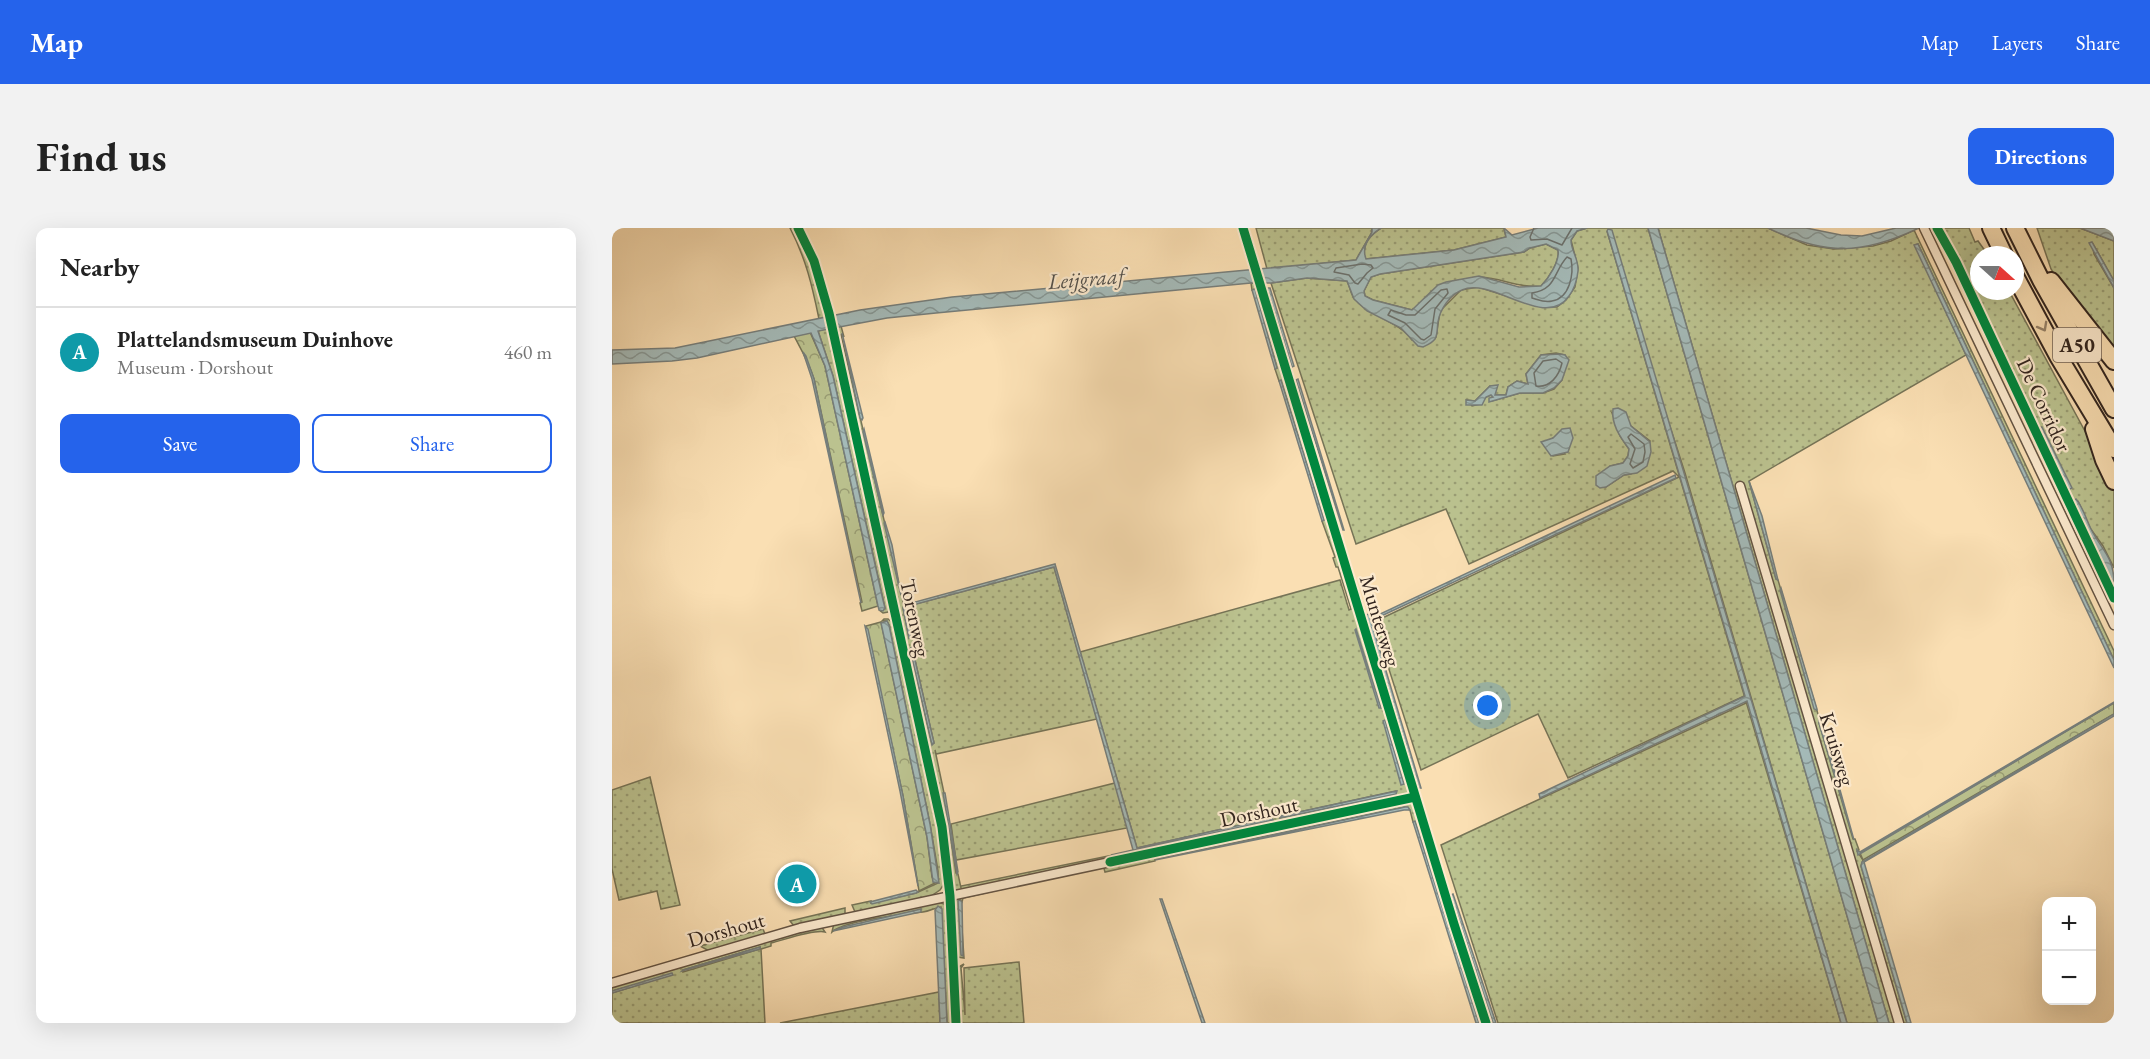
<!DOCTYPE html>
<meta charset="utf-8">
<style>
body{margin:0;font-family:"EB Garamond",serif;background:#f2f2f2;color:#222}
.controls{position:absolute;right:18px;bottom:18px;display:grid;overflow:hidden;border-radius:12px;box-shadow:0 6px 24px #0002}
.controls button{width:54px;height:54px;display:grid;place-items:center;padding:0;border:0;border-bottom:2px solid #e0e0e0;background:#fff;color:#222;font:30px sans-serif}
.compass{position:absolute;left:1358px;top:18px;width:54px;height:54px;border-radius:50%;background:#fff;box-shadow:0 6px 24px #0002;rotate:111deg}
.you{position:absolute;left:876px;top:478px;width:21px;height:21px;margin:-15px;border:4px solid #fff;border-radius:50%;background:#1a73e8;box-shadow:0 0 0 9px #1a73e833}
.badge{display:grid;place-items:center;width:39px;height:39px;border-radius:50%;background:#2563eb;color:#fff;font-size:20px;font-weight:700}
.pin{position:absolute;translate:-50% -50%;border:3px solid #fff;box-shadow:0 2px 6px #0006}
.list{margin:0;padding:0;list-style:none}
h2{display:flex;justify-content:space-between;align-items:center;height:78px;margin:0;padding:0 24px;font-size:26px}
h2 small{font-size:20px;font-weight:400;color:#767676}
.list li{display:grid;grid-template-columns:39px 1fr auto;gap:18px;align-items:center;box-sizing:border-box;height:90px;padding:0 24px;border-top:2px solid #e0e0e0}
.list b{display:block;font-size:22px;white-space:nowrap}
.list p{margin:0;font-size:20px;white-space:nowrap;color:#767676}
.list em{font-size:20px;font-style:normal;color:#767676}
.actions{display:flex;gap:12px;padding:18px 24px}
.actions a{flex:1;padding:14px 0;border:2px solid #2563eb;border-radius:12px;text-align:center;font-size:21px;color:#2563eb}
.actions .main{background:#2563eb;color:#fff}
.map{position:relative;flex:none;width:1502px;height:795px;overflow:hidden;border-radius:12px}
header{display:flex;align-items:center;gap:36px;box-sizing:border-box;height:84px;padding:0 30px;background:#2563eb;color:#fff}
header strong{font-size:28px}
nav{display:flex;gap:33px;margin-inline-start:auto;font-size:21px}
.intro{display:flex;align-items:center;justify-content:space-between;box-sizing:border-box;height:144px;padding:0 36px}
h1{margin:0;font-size:42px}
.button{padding:15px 27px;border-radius:12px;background:#2563eb;color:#fff;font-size:21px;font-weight:700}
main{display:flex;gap:36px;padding:0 36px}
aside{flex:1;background:#fff;border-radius:12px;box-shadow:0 6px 24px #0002}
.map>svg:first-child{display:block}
</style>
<header>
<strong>Map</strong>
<nav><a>Map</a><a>Layers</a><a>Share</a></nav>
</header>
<div class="intro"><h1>Find us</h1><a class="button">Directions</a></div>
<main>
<aside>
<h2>Nearby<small></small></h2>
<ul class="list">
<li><span class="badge" style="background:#0f9aa8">A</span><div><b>Plattelandsmuseum Duinhove</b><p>Museum · Dorshout</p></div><em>460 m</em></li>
</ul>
<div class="actions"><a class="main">Save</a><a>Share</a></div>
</aside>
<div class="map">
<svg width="1502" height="795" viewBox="0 0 1502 795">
<defs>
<pattern id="grass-dots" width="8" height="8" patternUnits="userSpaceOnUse" patternTransform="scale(1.5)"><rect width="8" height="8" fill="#bbc28f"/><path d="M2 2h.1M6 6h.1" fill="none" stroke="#999d74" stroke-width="1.8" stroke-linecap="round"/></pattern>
<pattern id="forest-crowns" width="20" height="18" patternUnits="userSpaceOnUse" patternTransform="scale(1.5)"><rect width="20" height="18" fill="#bbc28f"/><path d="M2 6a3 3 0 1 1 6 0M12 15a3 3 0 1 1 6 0" fill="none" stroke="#999d74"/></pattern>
<pattern id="water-waves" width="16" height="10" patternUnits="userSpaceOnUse" patternTransform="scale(1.5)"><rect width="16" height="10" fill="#a4bab8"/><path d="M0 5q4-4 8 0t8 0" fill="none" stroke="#869795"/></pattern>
</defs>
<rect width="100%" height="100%" fill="#fadfb3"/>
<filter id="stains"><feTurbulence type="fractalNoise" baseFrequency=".00333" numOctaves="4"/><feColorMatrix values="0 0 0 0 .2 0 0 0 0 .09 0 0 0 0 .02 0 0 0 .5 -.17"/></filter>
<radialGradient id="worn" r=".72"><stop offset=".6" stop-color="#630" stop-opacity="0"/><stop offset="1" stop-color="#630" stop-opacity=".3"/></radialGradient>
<g fill="url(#grass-dots)" stroke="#767457" stroke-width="1.5" fill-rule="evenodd">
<path d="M178,0H183L195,25L214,89L207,91C200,57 194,31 178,0Z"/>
<path d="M644,0H760V4L744,32L655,41Z"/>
<path d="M769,0H892L894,9L842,22L753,31C749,17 758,7 769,0Z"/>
<path d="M975,0H1036L1266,795H1235L1073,245L995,3L1229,795H886L829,617L1134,475L1132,468L956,550L926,486L809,542L762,394L1067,249L1061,243L857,336L834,281L744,316L659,55L695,50L735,53C738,58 738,65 742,70C758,90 786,92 800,112L824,109L828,83L849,62L866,59L929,79H945L954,72L963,59L966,40L959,12L965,3ZM944,125L953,127L950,152L942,161L931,165H908L880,173L881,169L879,167L874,169L868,176L860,178L855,172L863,173L878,158L883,162V167H894L896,159L905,153L916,156L914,146L929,127ZM1000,185L1019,198L1038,213L1019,246L1012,247L994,259L998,238L1011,235L1016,228L1017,221L1008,208ZM941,210L953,226L941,228L935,221L938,212Z"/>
<path d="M1046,0H1156L1195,17L1222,21L1261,18L1279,13L1302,2L1502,423V432L1306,16L1303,17L1354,127L1137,253L1164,351L1166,352L1208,493L1207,495L1241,611H1243L1247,622L1245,623L1251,632L1249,638L1295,795H1277Z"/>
<path d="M1329,0H1357L1363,14L1366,13L1376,27H1367V63H1397L1474,205L1502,261V340L1491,318L1478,300L1466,273L1477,310L1502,356V365L1393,128L1343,24ZM1429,199L1449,241L1456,262L1428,200Z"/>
<path d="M1425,0H1468L1502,13V53L1480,14L1482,26L1502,60V128L1457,69L1439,41Z"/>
<path d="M934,16L946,22C948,33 937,50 929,58C904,60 891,50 868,49C850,47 815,72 800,82L761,72L753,68L752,63L759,49L768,46L912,24L918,20Z"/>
<path d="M639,55H645L799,565L798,568L343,664L223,99L229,98L232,109L231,106L229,107L292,378L291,380L297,410L299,408L292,379L442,339L485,491L324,526L323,522L332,565L344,645L346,646L349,660V658L521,623L661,592L660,590L525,620L468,424L728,352L737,382L739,381L726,339H724L721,330L723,329L710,293L712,292L669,153H667L663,141L665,140L643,61L640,62ZM300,419L322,515L320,516L298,421ZM784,563V566L668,590L669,588Z"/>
<path d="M216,100L279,379L276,384L271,385L267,382L269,383L273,380L221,148L206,103Z"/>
<path d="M272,391H276L282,396L327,608L332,656L328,662L319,668L243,684L240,677L259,673V675L304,665L326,655V643L318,596L277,397L275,393H270Z"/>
<path d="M38,549L68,677L49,681L45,663L7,672L0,641V562Z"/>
<path d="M503,555L515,600L344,632L339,596Z"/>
<path d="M796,572L801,574L871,795H867L803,594H801L798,582L793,579L543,631V633L493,644L491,637L497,635Z"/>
<path d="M398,657L400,659L351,670L350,674L348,672L352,730L346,729L342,676L346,669Z"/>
<path d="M326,674L332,676L336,682L341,795H335L329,679C322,680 318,683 311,684C295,686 232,692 220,704L222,695Z"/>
<path d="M233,680V686L182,698L178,693Z"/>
<path d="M209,698L213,704C202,701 172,712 159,715V718L149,721L153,795H0V765L61,746L0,763V758ZM148,719V721L71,744V742Z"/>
<path d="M151,701L153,706L97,723L88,718Z"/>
<path d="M407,734L412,795H348L345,740L352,736L349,740L353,787L352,740Z"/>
<path d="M327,764L328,795H168Z"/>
</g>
<g fill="url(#forest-crowns)" stroke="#767457" stroke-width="1.5">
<path d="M198,104L213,138L266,378L250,383L248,375L250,374L202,151C197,135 190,123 182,108Z"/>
<path d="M269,394L315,609L320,649L323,655L307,663L291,568L254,398Z"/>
<path d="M1502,475V486L1251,632L1248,625Z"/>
</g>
<g fill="url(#water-waves)" stroke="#767e7b" stroke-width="1.5" fill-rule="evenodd">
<path d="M760,0H769C758,7 749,17 754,31L842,22L894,9L892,0L900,7L926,0H975L965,3L959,12C959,23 967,31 966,43C965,52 963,60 957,68C933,103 880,48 850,62C838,67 828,81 826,94C825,99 826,106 823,111C820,115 815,117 811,119L806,118L789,100L755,83L742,71L735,53L695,50L659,55H639L324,85L275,90L206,103L221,148L271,372L273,380L271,383L267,382L266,378L213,138L199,105L85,130L60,133L0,136V122L63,120L248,82L340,69L744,32L760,4ZM934,16L946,22C948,33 937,50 929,58L907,59L867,48L834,54L826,57L800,82L761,72L753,68L752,63L759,49L768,46L912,24L918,20Z"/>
<path d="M1036,0H1046L1277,795H1266Z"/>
<path d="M1156,0H1194L1229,7L1250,8L1284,0H1307C1250,27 1213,28 1156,0Z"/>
<path d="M1468,0H1502V13Z"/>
<path d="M996,1L1000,2L1235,795H1229L1135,473L928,570L927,566L1133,468L995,3Z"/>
<path d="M1480,14L1502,53V60L1477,15Z"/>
<path d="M1306,16L1502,432V440L1302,17Z"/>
<path d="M655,60H658L682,138L680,139Z"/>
<path d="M643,61L665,140L663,141L640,62Z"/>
<path d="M230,105L251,190L250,192L248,190Z"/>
<path d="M191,124L194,128L202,151L249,375L200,151Z"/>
<path d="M948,126L953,127L957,132L950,152L942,160L931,165H908L877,174V170L881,169L879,167L874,169L870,177H854V172L863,173L878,158L886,157L883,167H894L896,159L905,153L916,156L914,146L929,127Z"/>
<path d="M686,151L732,302H731L684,152Z"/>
<path d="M669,152L712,292L710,293L667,153Z"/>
<path d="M1006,180L1014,184L1019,198L1038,214L1039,224L1035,238L1025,245L1012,247L994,259L988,260L984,257V248L998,238L1011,235L1016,228L1017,221C1008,209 999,196 1001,181Z"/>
<path d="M1430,199L1460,260L1456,262L1428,200Z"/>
<path d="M958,200L961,210L956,224L939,228L929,214L941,210L950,201Z"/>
<path d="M252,201L272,285L271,287L251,204Z"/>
<path d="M1063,247L1064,250L765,390L766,387Z"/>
<path d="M1137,253L1150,288L1166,352L1164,351Z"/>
<path d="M1464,271C1471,279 1474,291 1479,301C1490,323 1502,328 1502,356L1477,310L1461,273Z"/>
<path d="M273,294L280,317L289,367L272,295Z"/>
<path d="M443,336L525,620L660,590L661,592L499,627L521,622L442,339L293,379L299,408L297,410L291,380L292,377Z"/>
<path d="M1169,360L1205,481V482L1202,481L1168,362Z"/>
<path d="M757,386L809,560H807L754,387Z"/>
<path d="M275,393L277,397L318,596L327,655L321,654L315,609L269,395Z"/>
<path d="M253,398L256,401L291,568L306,658L288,563Z"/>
<path d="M744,401L769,480H767L743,402Z"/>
<path d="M300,419L322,515L320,517L298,421Z"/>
<path d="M1502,474V475L1246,627L1245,622L1248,624Z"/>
<path d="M1502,486V488L1252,634L1299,795H1295L1249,638L1250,634Z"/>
<path d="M773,492L792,556L789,557L771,493Z"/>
<path d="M1207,493L1209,494L1242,612L1207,495Z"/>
<path d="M785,563L784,566L668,590L669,588Z"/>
<path d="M331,565H333L346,644L345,646Z"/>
<path d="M793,579H796L798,582H792L543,632Z"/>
<path d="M803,593L867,795H864L801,594Z"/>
<path d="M304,662L306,664L304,665L260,676L258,674Z"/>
<path d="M841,666L884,795H881L839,667Z"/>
<path d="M548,671H550L593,795H590Z"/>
<path d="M348,672L350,674L351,728L349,727L346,673Z"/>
<path d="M326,678L330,681L335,795H328L323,682Z"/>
<path d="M309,681V684L221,703L231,699Z"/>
<path d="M148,719V721L70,743L71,742Z"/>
<path d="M60,745L61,747L0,765V763Z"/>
</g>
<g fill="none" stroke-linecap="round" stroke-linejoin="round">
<g stroke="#6b706c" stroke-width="1.5">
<path d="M922,0L918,9L919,12L935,11L950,17L960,0"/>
<path d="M955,29L959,31C962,46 958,70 940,73C933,75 927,72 920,70V65C945,61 941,44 955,29Z"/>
<path d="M750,36L759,37L761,40L755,45L746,56L743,55L737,47L722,44L724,40Z"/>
<path d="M835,61L836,65L823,81L819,107L812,112L809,111L793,95L776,87L779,82L794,87H803L829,62Z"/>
<path d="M944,131L950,135C947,148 938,160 924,158L922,145L931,133Z"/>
<path d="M1019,206L1032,216L1033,224L1031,234L1021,240L1018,236L1023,221L1016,209Z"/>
</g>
<defs>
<g id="minor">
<path d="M186,0L202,33L217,85L330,599L338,668L344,795"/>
<path d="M631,0L842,696L874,795"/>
<path d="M1312,0L1502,397"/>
<path d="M1128,258L1287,795"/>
<path d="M0,755L188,700L498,634"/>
</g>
<g id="motorway">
<path d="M1379,0L1392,27"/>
<path d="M1403,0L1429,52L1502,181"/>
<path d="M1403,48L1446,128L1502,221"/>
<path d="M1439,53L1502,133"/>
<path d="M1482,201L1492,232L1502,253"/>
</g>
</defs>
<use href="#minor" stroke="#645444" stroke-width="11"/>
<use href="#motorway" stroke="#32251f" stroke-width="20"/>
<use href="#minor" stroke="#fceace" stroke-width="8"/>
<use href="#motorway" stroke="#fadfb3" stroke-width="16"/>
<defs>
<g id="cycleway">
<path d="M186,0L202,33L217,85L330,599L338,668L344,795"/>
<path d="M631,0L842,696L874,795"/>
<path d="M1325,0L1344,34L1502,370"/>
<path d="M498,634L803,569"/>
</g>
</defs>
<use href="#cycleway" stroke="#fceace" stroke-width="13"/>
<use href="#cycleway" stroke="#00873e" stroke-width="9"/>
</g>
<defs><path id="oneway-chevron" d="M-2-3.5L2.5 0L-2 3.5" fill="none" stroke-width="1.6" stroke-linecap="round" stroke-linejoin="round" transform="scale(1.5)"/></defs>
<use stroke="#968269" href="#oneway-chevron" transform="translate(1431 99) rotate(61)"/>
<g text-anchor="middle" stroke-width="4.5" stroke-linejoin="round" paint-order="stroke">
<rect fill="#fceace" stroke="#6f6054" stroke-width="1.5" x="1441" y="100" width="48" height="34" rx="4.5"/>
<g font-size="20" font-weight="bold" fill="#32251f">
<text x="1465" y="124">A50</text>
</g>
<g font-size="21" fill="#32251f" stroke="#fceace">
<text transform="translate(1432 177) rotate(65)" y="7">De Corridor</text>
<text transform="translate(303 390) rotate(78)" y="7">Torenweg</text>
<text transform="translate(768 393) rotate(73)" y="7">Munterweg</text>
<text transform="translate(1225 521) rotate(73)" y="7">Kruisweg</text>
<text transform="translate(647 584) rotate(-12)" y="7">Dorshout</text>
<text transform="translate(114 702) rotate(-16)" y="7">Dorshout</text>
</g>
<g font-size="22" font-style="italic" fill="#54524d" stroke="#fceace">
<text transform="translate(474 50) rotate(-5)" y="8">Leijgraaf</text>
</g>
</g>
<rect width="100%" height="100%" filter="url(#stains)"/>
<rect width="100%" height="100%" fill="url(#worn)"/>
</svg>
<div class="controls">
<button>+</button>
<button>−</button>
</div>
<svg class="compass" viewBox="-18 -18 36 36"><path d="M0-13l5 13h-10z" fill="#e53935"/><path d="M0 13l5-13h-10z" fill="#767676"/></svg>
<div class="you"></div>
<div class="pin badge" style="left:185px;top:656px;background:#0f9aa8">A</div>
</div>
</main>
